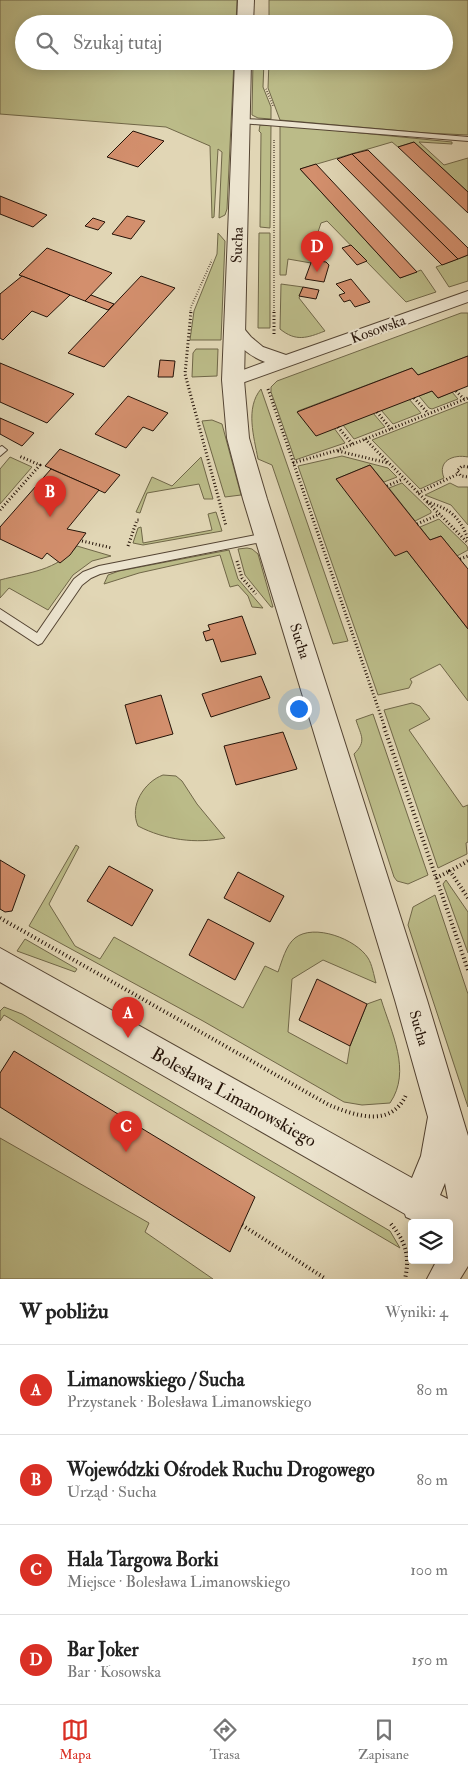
<!DOCTYPE html>
<html lang="pl">
<meta charset="utf-8">
<style>
body{margin:0;font-family:"IM FELL Double Pica",serif;background:#f6f6f6;color:#222}
.controls{position:absolute;right:15px;bottom:15px;display:grid;overflow:hidden;border-radius:5px;box-shadow:0 2px 12px #0003}
.controls button{width:45px;height:45px;display:grid;place-items:center;padding:0;border:0;border-bottom:1px solid #e0e0e0;background:#fff;color:#222;font:25px sans-serif}
.you{position:absolute;left:298px;top:708px;width:18px;height:18px;margin:-12px;border:4px solid #fff;border-radius:50%;background:#1a73e8;box-shadow:0 0 0 8px #1a73e833}
.badge{display:grid;place-items:center;width:32px;height:32px;border-radius:50%;background:#d93025;color:#fff;font-size:16px;font-weight:700}
.pin{position:absolute;translate:-50% -41px;filter:drop-shadow(0 1px 2px #0008)}
.pin::after{content:'';position:absolute;top:26px;width:18px;height:15px;background:inherit;clip-path:polygon(0 0,100% 0,50% 100%)}
.list{margin:0;padding:0;list-style:none}
h2{display:flex;justify-content:space-between;align-items:center;height:65px;margin:0;padding:0 20px;font-size:21px}
h2 small{font-size:16px;font-weight:400;color:#767676}
.list li{display:grid;grid-template-columns:32px 1fr auto;gap:15px;align-items:center;box-sizing:border-box;height:90px;padding:0 20px;border-top:1px solid #e0e0e0}
.list b{display:block;font-size:19px;white-space:nowrap}
.list p{margin:0;font-size:16px;white-space:nowrap;color:#767676}
.list em{font-size:16px;font-style:normal;color:#767676}
.icon{flex:none;width:28px;height:28px;fill:none;stroke:currentColor;stroke-width:2;stroke-linecap:round;stroke-linejoin:round}
.map{position:relative;flex:none;width:468px;height:1279px;overflow:hidden}
.search{position:absolute;background:#fff;box-shadow:0 2px 12px #0003;left:15px;right:15px;top:15px;height:55px;display:flex;align-items:center;gap:12px;box-sizing:border-box;padding:0 18px;border-radius:28px;color:#767676;font-size:19px}
.sheet{height:425px;background:#fff}
nav{display:flex;justify-content:space-around;align-items:center;box-sizing:border-box;height:70px;border-top:1px solid #e0e0e0;background:#fff;font-size:14px;color:#767676}
nav a{display:grid;justify-items:center;gap:2px}
nav .on{color:#d93025}
.map>svg:first-child{display:block}
</style>
<div class="map">
<svg width="468" height="1279" viewBox="0 0 468 1279">
<rect width="100%" height="100%" fill="#e1d6b5"/>
<filter id="stains"><feTurbulence type="fractalNoise" baseFrequency=".004" numOctaves="4"/><feColorMatrix values="0 0 0 0 .2 0 0 0 0 .09 0 0 0 0 .02 0 0 0 .5 -.17"/></filter>
<radialGradient id="worn" r=".72"><stop offset=".6" stop-color="#630" stop-opacity="0"/><stop offset="1" stop-color="#630" stop-opacity=".3"/></radialGradient>
<g fill="#bb8" stroke="#706748">
<path d="M0,0H237L236,24H24V61H234L227,209L225,215L219,218L222,152L218,149L214,217L212,218L210,146L166,127L0,114Z"/>
<path d="M269,0H468V135L426,133L280,120L268,88L269,61H444V24H269Z"/>
<path d="M253,61H264L263,87L271,107V119L258,118L252,115Z"/>
<path d="M260,125H271L270,228L260,227L261,133L259,131Z"/>
<path d="M280,125L452,142V144L419,142L444,165L468,158V192L414,142L398,147L392,142L300,169L400,278L421,270L436,292L406,302L327,221L321,223L309,259L312,260L311,263L288,259L286,275H280Z"/>
<path d="M218,233L225,241L221,340H190L194,311L217,254Z"/>
<path d="M259,233H270V328H258Z"/>
<path d="M468,255V281L449,287L436,267Z"/>
<path d="M281,284L303,287L299,298L325,331C307,338 296,342 280,329Z"/>
<path d="M461,313H468V356L418,375L412,368L298,411L316,435L334,428L345,443L295,460L271,392V387L277,381Z"/>
<path d="M196,349H218L217,376L192,377L193,353Z"/>
<path d="M261,389L348,641L333,644L272,465L258,459C254,437 245,408 261,389Z"/>
<path d="M432,391L438,398L452,392L458,399L432,409L429,408L419,396Z"/>
<path d="M409,399L421,413L393,424L381,410Z"/>
<path d="M468,402V457C453,454 437,461 444,478L420,489L372,440Z"/>
<path d="M373,413L385,427L354,439L343,425Z"/>
<path d="M212,420L222,424L241,495L225,497L202,421Z"/>
<path d="M342,456L388,468L397,477L384,482L370,465L336,479L407,551L468,629V701L440,664L410,679L412,682L409,688L378,695L298,466Z"/>
<path d="M10,457L32,467L0,504V469Z"/>
<path d="M201,457L213,499H204L199,484L147,493L140,513L136,512L152,477L172,486Z"/>
<path d="M402,483L431,511V513L415,521L389,488Z"/>
<path d="M450,483L458,487H468V525L451,505L425,495Z"/>
<path d="M216,512L222,531L143,545L133,543L138,528L141,527L143,543L212,530L208,514Z"/>
<path d="M439,519L467,546L468,550L457,556L441,536L430,540L420,527Z"/>
<path d="M77,546L111,556L92,561L73,575L48,610L9,588L0,598V580C30,572 56,571 77,546Z"/>
<path d="M247,548L252,549L258,554L273,607H271L245,575L238,549Z"/>
<path d="M229,550L238,579L263,608L252,607L248,596L238,585L230,587L220,555L139,573L104,584L108,575L119,571Z"/>
<path d="M412,703L420,706L430,719L409,730L463,807L468,805V842L466,843L467,854L438,868L384,710Z"/>
<path d="M373,714L428,875L408,884L397,881L394,877L354,754C367,741 361,736 356,720Z"/>
<path d="M163,775L176,776L182,781L197,804L225,838C196,844 165,840 138,826C129,806 144,782 163,775Z"/>
<path d="M76,845L79,847L49,904L75,946L100,959L114,937L243,1008L265,966L278,972C282,961 286,945 295,938C314,923 356,939 368,958C372,964 374,976 376,983L323,960L292,979L288,1032L347,1064L350,1046L367,1004L381,999C391,1032 412,1071 390,1103L362,1105L344,1102L203,1021L29,926Z"/>
<path d="M446,880L468,912V953L443,884Z"/>
<path d="M435,895L468,994V1107L408,925L413,907Z"/>
<path d="M25,939L77,969L75,972L17,951Z"/>
<path d="M4,1007L22,1014L390,1231L400,1248L4,1015L0,1021V1011Z"/>
<path d="M0,1138L149,1223L145,1232L213,1279H0Z"/>
</g>
<g fill="#d38f6d" stroke="#251308">
<path d="M133,131L164,141L138,167L107,157Z"/>
<path d="M414,142L468,192V213L398,147Z"/>
<path d="M368,150L468,248V255L458,259L352,154Z"/>
<path d="M352,154L458,259L442,265L337,159Z"/>
<path d="M316,164L417,272L400,278L300,169Z"/>
<path d="M0,196L47,215L33,227L0,214Z"/>
<path d="M127,216L145,221L131,239L112,234Z"/>
<path d="M93,218L105,222L98,230L85,226Z"/>
<path d="M351,245L367,261L357,265L342,248Z"/>
<path d="M47,248L112,273L85,301L19,275Z"/>
<path d="M312,260L326,262L329,265L324,282L305,279Z"/>
<path d="M22,276L70,295L47,317L32,311L3,340L0,338V294Z"/>
<path d="M141,276L175,288L104,367L68,353Z"/>
<path d="M351,279L370,302L355,307L350,300L344,302L339,295L345,293L336,284Z"/>
<path d="M303,287L319,290L316,299L299,296Z"/>
<path d="M91,295L114,304L108,310L85,301Z"/>
<path d="M468,356V386L438,398L432,391L316,436L297,412L412,368L418,375Z"/>
<path d="M160,360L175,361L173,377H158Z"/>
<path d="M0,363L74,394L47,423L0,402Z"/>
<path d="M128,396L168,413L153,431L143,427L126,448L95,434Z"/>
<path d="M0,418L34,433L22,446L0,434Z"/>
<path d="M60,449L120,475L105,493L45,466Z"/>
<path d="M370,465L430,540L441,536L468,569V629L407,551L395,556L336,479Z"/>
<path d="M51,469L99,490L67,529L86,533L70,555L60,563L47,553L42,559L0,539V527Z"/>
<path d="M242,616L256,654L221,662L213,639L206,641L203,632L210,630L208,625Z"/>
<path d="M261,676L270,698L211,717L202,694Z"/>
<path d="M161,695L173,734L136,744L125,705Z"/>
<path d="M283,732L297,769L236,785L224,746Z"/>
<path d="M0,860L25,875L12,911L5,912L0,909Z"/>
<path d="M109,866L153,890L132,926L87,901Z"/>
<path d="M238,872L284,896L270,922L224,898Z"/>
<path d="M208,919L254,943L235,980L189,955Z"/>
<path d="M317,979L367,1004L350,1046L299,1020Z"/>
<path d="M14,1051L255,1197L230,1252L0,1107V1073Z"/>
</g>
<g fill="none" stroke-linecap="round" stroke-linejoin="round">
<defs>
<g id="service">
<path d="M238,119L269,120L468,137V141L241,123H238Z"/>
<path d="M2,446L7,450L0,456V447Z"/>
<path d="M266,533L271,537L266,541L100,574L91,578L82,585L42,643L38,645L0,620V609L37,633L74,579L83,572L99,566Z"/>
</g>
<g id="minor">
<path d="M468,291V302L239,384L233,386L227,384L224,380L227,376L265,362C247,355 236,344 225,328L228,324L234,322L240,324L251,337L263,347L286,355Z"/>
<path d="M468,1216V1266L460,1279H427L437,1260H449V1242L458,1221Z"/>
</g>
<g id="tertiary">
<path d="M238,0H254L253,24H237Z"/>
<path d="M235,61H251L244,380L249,438L267,499L427,1000L468,1136V1248L449,1239V1223H420L406,1217L405,1214L0,982V948L412,1178L421,1156L428,1117L395,1000L243,499L227,438L222,380ZM445,1183L448,1199L440,1195Z"/>
</g>
</defs>
<use href="#service" stroke="#544433" stroke-width="2"/>
<use href="#minor" stroke="#544433" stroke-width="2"/>
<use href="#tertiary" stroke="#544433" stroke-width="2"/>
<g stroke="#251308" stroke-width="2" stroke-dasharray="0.5 2" stroke-linecap="butt">
<path d="M266,89L273,106"/>
<path d="M274,140V313"/>
<path d="M190,313L191,307L212,260"/>
</g>
<g stroke="#251308" stroke-width="3" stroke-dasharray="1 2.5" stroke-linecap="butt">
<path d="M191,312L185,374L226,526"/>
<path d="M274,312V336"/>
<path d="M268,389L385,728"/>
<path d="M456,391L464,399"/>
<path d="M414,398L428,413"/>
<path d="M377,412L391,429"/>
<path d="M338,427L353,445"/>
<path d="M365,439L468,543"/>
<path d="M338,451L388,463"/>
<path d="M293,463L338,450L468,398"/>
<path d="M468,467L462,466L457,471L461,476L468,477"/>
<path d="M387,486L403,479"/>
<path d="M418,493L458,474"/>
<path d="M427,502C449,508 460,517 468,539"/>
<path d="M0,510L40,465L19,456"/>
<path d="M417,524L440,514"/>
<path d="M82,541L112,548"/>
<path d="M128,546L137,520H140"/>
<path d="M460,559L468,556"/>
<path d="M237,561L242,578L256,594"/>
</g>
<g stroke="#251308" stroke-width="4" stroke-dasharray="1 3" stroke-linecap="butt">
<path d="M384,727L468,970"/>
<path d="M468,861L450,871L468,898"/>
<path d="M436,878L450,871"/>
<path d="M0,918L329,1105C356,1116 391,1128 406,1095"/>
<path d="M391,1224C406,1242 410,1257 405,1279"/>
<path d="M242,1225L326,1279"/>
</g>
<use href="#service" fill="#ece4cf" fill-rule="evenodd"/>
<use href="#minor" fill="#ece4cf" fill-rule="evenodd"/>
<use href="#tertiary" fill="#ece4cf" fill-rule="evenodd"/>
</g>
<g text-anchor="middle" stroke-width="4" stroke-linejoin="round" paint-order="stroke">
<g font-size="15" fill="#251308" stroke="#ece4cf">
<text transform="translate(237 245) rotate(-88)" y="5">Sucha</text>
<text transform="translate(378 329) rotate(-20)" y="5">Kosowska</text>
<text transform="translate(300 641) rotate(72)" y="5">Sucha</text>
<text transform="translate(419 1028) rotate(74)" y="5">Sucha</text>
</g>
<g font-size="18" fill="#251308" stroke="#ece4cf">
<text transform="translate(234 1097) rotate(29)" y="6">Bolesława Limanowskiego</text>
</g>
</g>
<rect width="100%" height="100%" filter="url(#stains)"/>
<rect width="100%" height="100%" fill="url(#worn)"/>
</svg>
<div class="controls">
<button><svg class="icon" aria-label="layers" viewBox="0 0 24 24"><path d="M12 4l9 5-9 5-9-5zM3 14l9 5 9-5"/></svg></button>
</div>
<div class="you"></div>
<div class="pin badge" style="left:128px;top:1038px">A</div>
<div class="pin badge" style="left:50px;top:517px">B</div>
<div class="pin badge" style="left:126px;top:1152px">C</div>
<div class="pin badge" style="left:317px;top:272px">D</div>
<div class="search"><svg class="icon" aria-label="search" viewBox="0 0 24 24"><circle cx="10" cy="10" r="6"/><path d="M15 15l6 6"/></svg>Szukaj tutaj</div>
</div>
<section class="sheet">
<h2>W pobliżu<small>Wyniki: 4</small></h2>
<ul class="list">
<li><span class="badge">A</span><div><b>Limanowskiego / Sucha</b><p>Przystanek · Bolesława Limanowskiego</p></div><em>80 m</em></li>
<li><span class="badge">B</span><div><b>Wojewódzki Ośrodek Ruchu Drogowego</b><p>Urząd · Sucha</p></div><em>80 m</em></li>
<li><span class="badge">C</span><div><b>Hala Targowa Borki</b><p>Miejsce · Bolesława Limanowskiego</p></div><em>100 m</em></li>
<li><span class="badge">D</span><div><b>Bar Joker</b><p>Bar · Kosowska</p></div><em>150 m</em></li>
</ul>
</section>
<nav>
<a class="on"><svg class="icon" aria-label="map" viewBox="0 0 24 24"><path d="M3 6l6-2 6 2 6-2v14l-6 2-6-2-6 2zM9 4v14M15 6v14"/></svg>Mapa</a>
<a><svg class="icon" aria-label="directions" viewBox="0 0 24 24"><path d="M12 3l9 9-9 9-9-9zM9 14v-3h6M13 9l2 2-2 2"/></svg>Trasa</a>
<a><svg class="icon" aria-label="saved" viewBox="0 0 24 24"><path d="M7 4h10v16l-5-4-5 4z"/></svg>Zapisane</a>
</nav>
